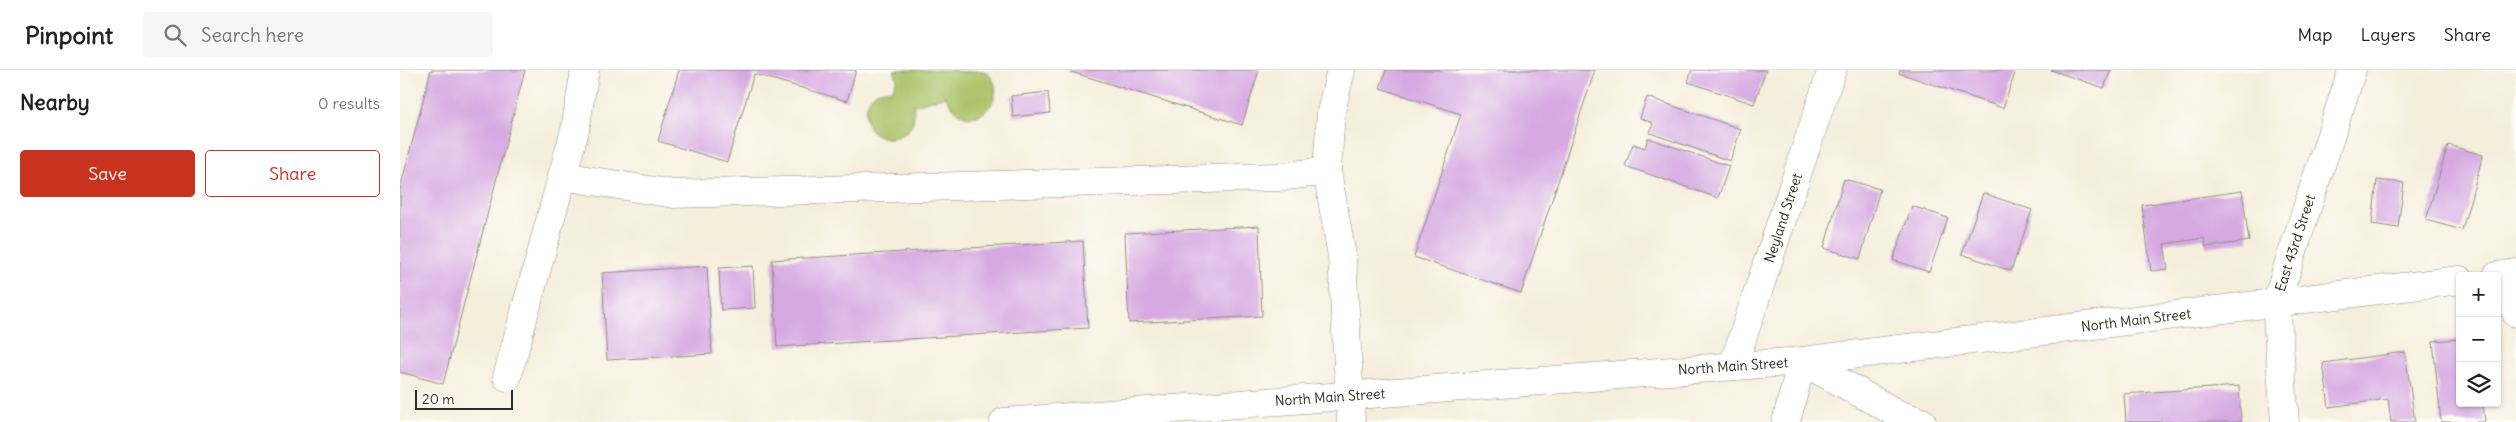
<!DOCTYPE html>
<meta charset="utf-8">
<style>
body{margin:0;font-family:Delius,sans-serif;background:#f6f6f6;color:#222}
.controls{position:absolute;right:15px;bottom:15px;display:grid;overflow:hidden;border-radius:5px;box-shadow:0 1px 4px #0004}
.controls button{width:45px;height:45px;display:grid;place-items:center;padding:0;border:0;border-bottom:1px solid #e0e0e0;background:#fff;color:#222;font:25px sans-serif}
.scale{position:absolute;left:15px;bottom:12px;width:98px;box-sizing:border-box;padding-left:5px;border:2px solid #2b2b2b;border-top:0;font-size:14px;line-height:18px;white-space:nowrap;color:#2b2b2b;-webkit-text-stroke:4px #fdfcf7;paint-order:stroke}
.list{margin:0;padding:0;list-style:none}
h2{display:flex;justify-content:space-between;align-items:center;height:65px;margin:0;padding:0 20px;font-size:21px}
h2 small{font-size:16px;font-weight:400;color:#767676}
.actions{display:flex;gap:10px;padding:15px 20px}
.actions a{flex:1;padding:11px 0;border:1px solid #c8321e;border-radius:5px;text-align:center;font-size:18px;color:#c8321e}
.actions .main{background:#c8321e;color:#fff}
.icon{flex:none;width:28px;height:28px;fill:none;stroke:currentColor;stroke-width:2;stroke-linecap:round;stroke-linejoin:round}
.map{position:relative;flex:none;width:2116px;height:352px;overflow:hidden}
header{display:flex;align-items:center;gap:30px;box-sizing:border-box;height:70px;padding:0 25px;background:#fff;border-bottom:1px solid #e0e0e0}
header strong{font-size:24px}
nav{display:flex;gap:28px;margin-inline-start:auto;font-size:18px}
.search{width:350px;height:45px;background:#f6f6f6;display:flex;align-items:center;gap:12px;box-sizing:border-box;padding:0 18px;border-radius:5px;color:#767676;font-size:19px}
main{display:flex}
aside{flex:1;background:#fff}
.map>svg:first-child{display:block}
</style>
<header>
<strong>Pinpoint</strong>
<div class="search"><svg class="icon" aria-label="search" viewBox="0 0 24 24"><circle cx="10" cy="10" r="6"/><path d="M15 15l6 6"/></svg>Search here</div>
<nav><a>Map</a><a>Layers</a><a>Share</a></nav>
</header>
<main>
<aside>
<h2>Nearby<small>0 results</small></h2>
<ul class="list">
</ul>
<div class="actions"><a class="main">Save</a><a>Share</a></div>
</aside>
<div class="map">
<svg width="2116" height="352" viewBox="0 0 2116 352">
<rect width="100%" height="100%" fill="#fdfcf7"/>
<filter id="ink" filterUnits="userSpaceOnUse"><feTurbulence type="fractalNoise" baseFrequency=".02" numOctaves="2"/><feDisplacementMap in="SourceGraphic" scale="10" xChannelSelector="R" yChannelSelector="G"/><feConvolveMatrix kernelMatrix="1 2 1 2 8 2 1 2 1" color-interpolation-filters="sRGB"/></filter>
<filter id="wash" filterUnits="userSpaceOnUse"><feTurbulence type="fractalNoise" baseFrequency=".0096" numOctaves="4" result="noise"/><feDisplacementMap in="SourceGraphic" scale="20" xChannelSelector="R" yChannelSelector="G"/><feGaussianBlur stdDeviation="1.12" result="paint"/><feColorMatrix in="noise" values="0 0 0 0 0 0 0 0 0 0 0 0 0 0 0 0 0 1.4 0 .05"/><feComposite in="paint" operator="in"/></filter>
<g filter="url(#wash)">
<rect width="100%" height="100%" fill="#f5eedb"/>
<path fill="#abc267" stroke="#6b7649" d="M494,0H553C561,4 574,0 584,1C617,21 570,77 546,26L514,35C513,40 515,47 513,51C509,67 487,73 474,63C462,53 463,31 477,22C481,20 488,20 493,19L497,9Z"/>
<g id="blocks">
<g fill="#d6a9e2">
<path d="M31,0H125L43,314L0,302V119Z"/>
<path d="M279,0H456L447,31L354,4L327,92L258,71Z"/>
<path d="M665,0H859L842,55Z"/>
<path d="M986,0H1195L1121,223L1014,187L1061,44L980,18Z"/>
<path d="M1292,0H1366L1354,34L1288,12Z"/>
<path d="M1500,0H1616L1603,38L1499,3Z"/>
<path d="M1651,0H1711L1704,18Z"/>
<path d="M648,22L650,43L613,47L611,26Z"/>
<path d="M1247,27L1341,59L1330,91L1250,63L1253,53L1240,48Z"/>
<path d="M1248,68L1329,96L1318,128L1225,96L1233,74L1245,78Z"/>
<path d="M2048,75L2083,85L2062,160L2026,150Z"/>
<path d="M1444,109L1480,119L1460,189L1424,178Z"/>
<path d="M1977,110L2004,113L1998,158L1972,154Z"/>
<path d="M1842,121L1849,171L1806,177L1804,168L1764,174L1768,199L1751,201L1742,135Z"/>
<path d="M1583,123L1632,140L1611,201L1562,184Z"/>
<path d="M1512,136L1548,148L1529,202L1493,190Z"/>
<path d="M859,156L862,246L729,253L725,163Z"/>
<path d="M683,171L688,258L377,277L372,190Z"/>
<path d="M307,196L312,284L207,290L202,203Z"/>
<path d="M353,196L355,238L321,240L319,198Z"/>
<path d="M2060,269V333H2083L2085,352H2041L2033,271Z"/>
<path d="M2005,282L2015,352H1991L1988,329L1929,337L1923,293Z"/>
<path d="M1839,316L1841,352H1726L1724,324Z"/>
</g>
</g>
</g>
<g filter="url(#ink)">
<use href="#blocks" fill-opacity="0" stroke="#908c83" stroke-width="1"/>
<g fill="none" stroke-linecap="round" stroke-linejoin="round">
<defs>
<g id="minor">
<path d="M941,0L931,42L927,101L942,186L951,352"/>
<path d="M162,106L274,124L878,107L927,101"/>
<path d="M2112,204L2116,243"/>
<path d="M1333,296L1432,0"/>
<path d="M107,307L175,60L185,0"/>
<path d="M1386,352L1402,291L1498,344L1522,352"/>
<path d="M1885,352L1876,233L1952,0"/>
</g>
<g id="major">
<path d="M2097,206L2116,203"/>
<path d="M604,352L1402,291L2060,210"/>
</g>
</defs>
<use href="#minor" stroke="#908c83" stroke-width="29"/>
<use href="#major" stroke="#908c83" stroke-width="29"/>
<use href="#minor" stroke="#fff" stroke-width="28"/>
<use href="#major" stroke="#fff" stroke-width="28"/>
</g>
</g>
<g text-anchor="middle" stroke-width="4" stroke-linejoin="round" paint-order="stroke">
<g font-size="14" fill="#2b2b2b" stroke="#fdfcf7">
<text transform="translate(1383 148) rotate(-72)" y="5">Neyland Street</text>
<text transform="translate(1895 173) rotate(-72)" y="5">East 43rd Street</text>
<text transform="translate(1736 250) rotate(-7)" y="5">North Main Street</text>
<text transform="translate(1333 296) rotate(-4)" y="5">North Main Street</text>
<text transform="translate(930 327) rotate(-4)" y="5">North Main Street</text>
</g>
</g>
</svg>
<div class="controls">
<button>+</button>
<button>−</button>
<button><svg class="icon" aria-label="layers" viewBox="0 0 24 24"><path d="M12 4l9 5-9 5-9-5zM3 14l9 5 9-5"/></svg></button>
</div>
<div class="scale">20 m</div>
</div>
</main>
